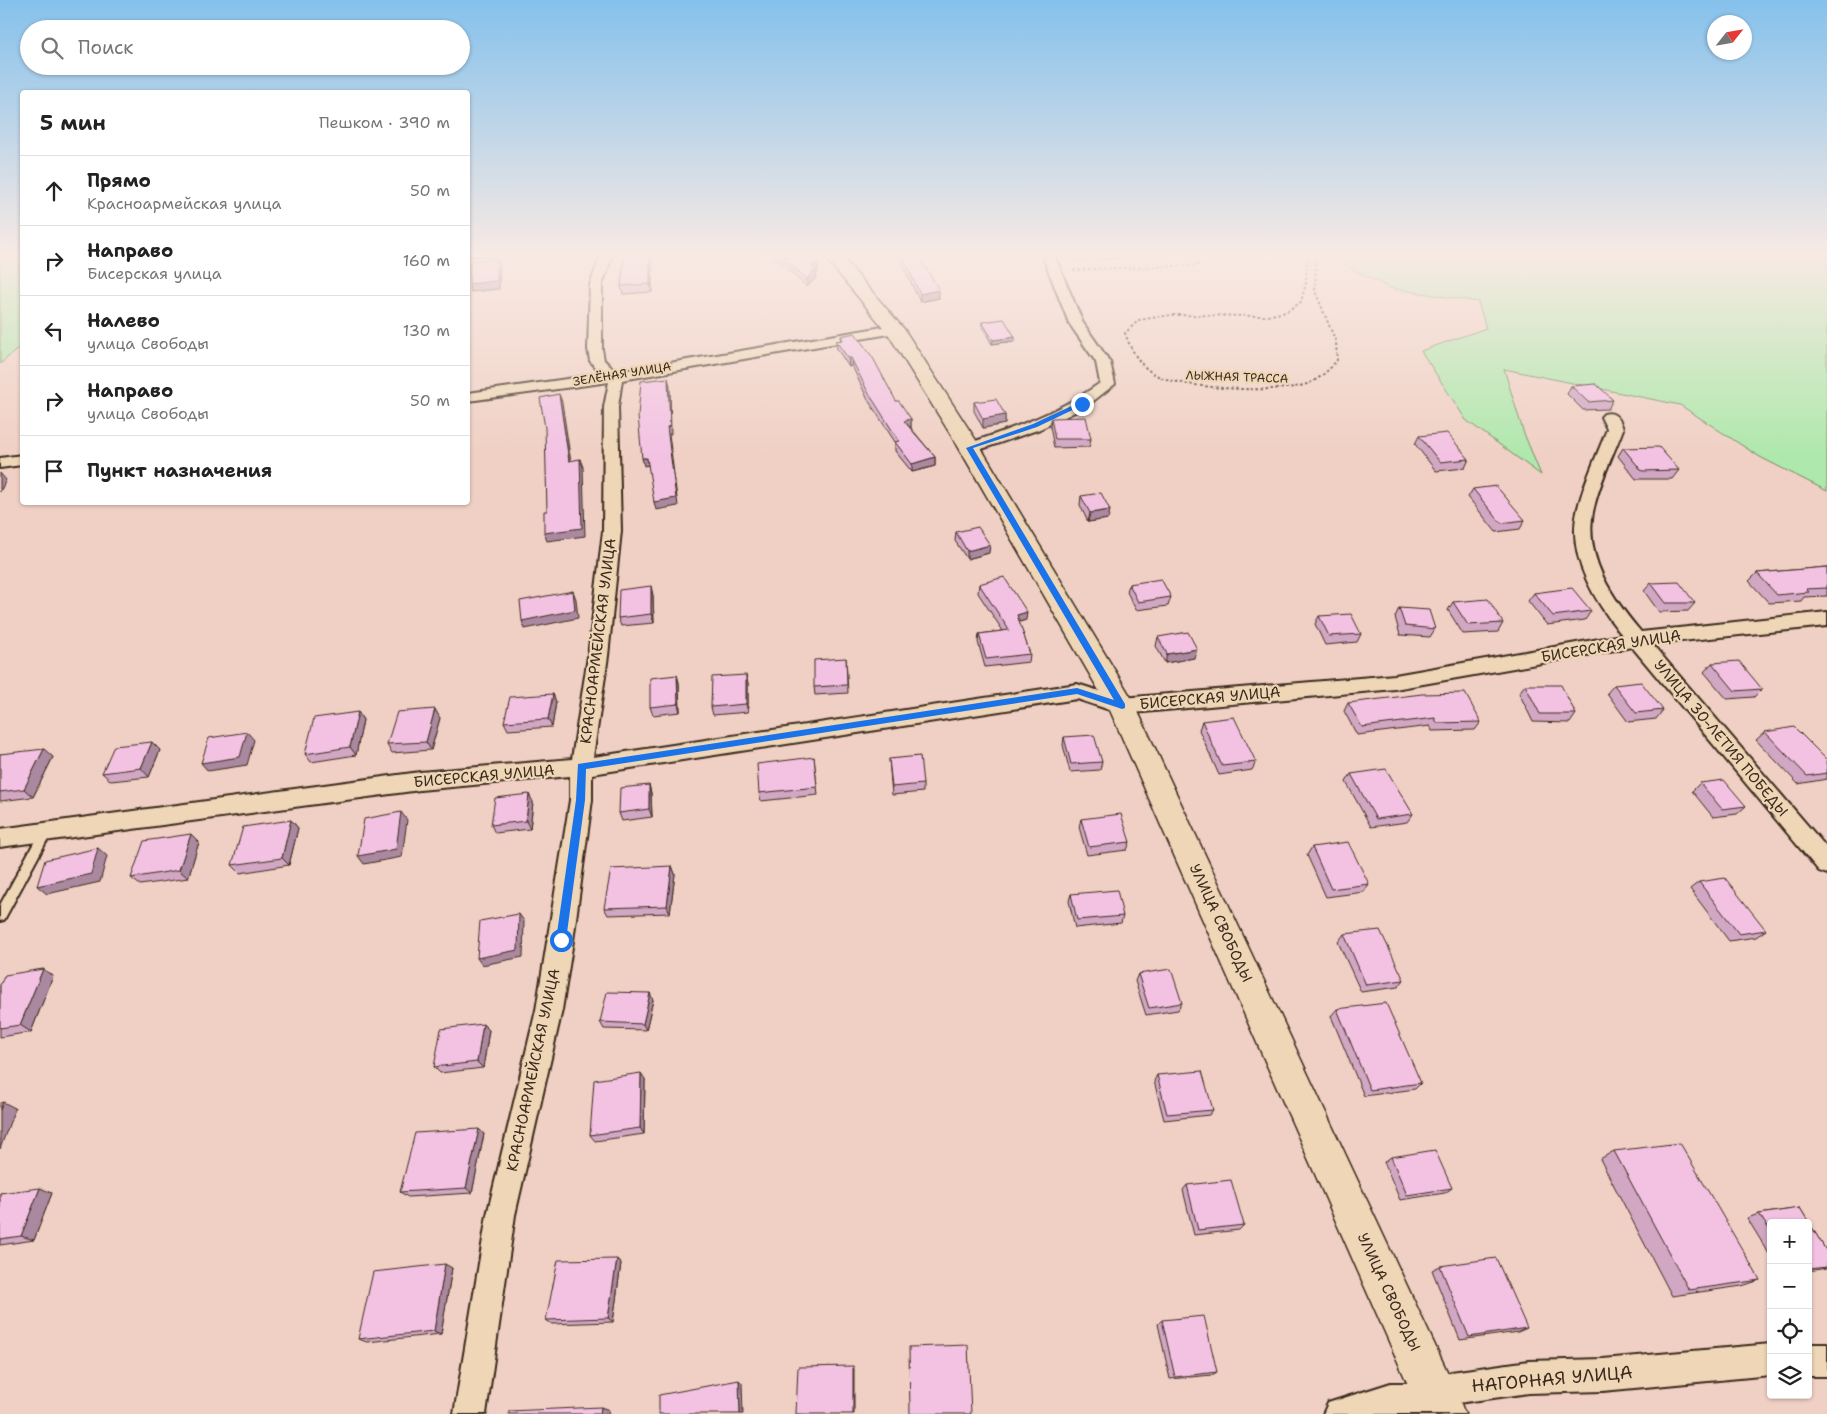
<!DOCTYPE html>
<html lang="ru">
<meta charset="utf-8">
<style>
body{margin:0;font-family:"Shantell Sans",sans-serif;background:#f2f2f2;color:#222}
.controls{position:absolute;right:15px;bottom:15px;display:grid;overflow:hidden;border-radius:5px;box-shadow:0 1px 4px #0004}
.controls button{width:45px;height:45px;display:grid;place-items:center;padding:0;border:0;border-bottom:1px solid #e0e0e0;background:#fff;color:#222;font:25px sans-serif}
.compass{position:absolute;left:1707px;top:15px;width:45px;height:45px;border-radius:50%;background:#fff;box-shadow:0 1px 4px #0004;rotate:59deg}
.stop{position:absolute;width:15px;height:15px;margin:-11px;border:4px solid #1a73e8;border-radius:50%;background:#fff}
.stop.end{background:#1a73e8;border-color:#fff;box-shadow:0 1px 5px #0008}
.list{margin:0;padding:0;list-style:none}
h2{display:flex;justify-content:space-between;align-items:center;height:65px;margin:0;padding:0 20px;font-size:21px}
h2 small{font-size:16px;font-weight:400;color:#767676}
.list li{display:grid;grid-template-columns:32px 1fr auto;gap:15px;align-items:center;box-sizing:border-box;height:70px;padding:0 20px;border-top:1px solid #e0e0e0}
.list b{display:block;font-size:19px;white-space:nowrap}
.list p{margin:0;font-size:16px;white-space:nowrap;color:#767676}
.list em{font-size:16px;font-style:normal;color:#767676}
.icon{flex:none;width:28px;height:28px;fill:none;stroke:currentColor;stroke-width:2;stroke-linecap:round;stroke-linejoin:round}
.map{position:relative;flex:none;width:1827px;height:1414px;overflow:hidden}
.search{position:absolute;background:#fff;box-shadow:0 1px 4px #0004;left:20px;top:20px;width:450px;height:55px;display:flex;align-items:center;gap:12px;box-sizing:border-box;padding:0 18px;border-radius:28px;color:#767676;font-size:19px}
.panel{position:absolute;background:#fff;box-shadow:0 1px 4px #0004;left:20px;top:90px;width:450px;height:415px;border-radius:5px}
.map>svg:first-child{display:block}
</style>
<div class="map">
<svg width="1827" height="1414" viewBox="0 0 1827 1414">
<rect width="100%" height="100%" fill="#f0d0c4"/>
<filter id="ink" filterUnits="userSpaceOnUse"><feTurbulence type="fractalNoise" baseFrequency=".02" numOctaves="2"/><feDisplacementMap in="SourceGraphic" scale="10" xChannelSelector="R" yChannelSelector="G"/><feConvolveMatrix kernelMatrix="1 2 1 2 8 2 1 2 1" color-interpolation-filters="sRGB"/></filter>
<g filter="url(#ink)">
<g fill="#afe8ac" stroke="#758965">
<path d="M0,257H22V345L0,364Z"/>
<path d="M1344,257H1827V491L1760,457L1680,405L1504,369L1523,431L1541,475L1466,420L1421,351L1486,328L1478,302L1390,288L1346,266Z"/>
</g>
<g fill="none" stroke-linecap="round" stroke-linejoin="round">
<defs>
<path id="lane" d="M46,826L50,828L52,831L4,920L0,921V905L42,828Z"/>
<g id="street">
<path d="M468,257H490L484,261L468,263Z"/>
<path d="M600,257H612L602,285V349L604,360L616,372L895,325L902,329L895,333L622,380L618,407L621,531L608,656L593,757L1077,684L1122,698L1395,675L1622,635C1595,602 1567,557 1577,512C1583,484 1597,456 1607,429L1601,417L1604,414C1615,411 1620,419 1623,429C1613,456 1599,483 1593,512C1584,558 1613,599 1641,632L1827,612V626L1652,644L1827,848V874L1819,871L1632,647L1395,689L1122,714L1077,699L592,774V800L573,941L562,1010L515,1215L486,1414H454L487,1215L536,1010L570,800V776L420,790L0,847V829L420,772L572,759L588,656L603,531L604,407L609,382L468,401V393L602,374L590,361L588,349L590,285Z"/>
<path d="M1043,257H1055L1083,323L1110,362L1115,384L1087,406L1040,429L976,451H964L962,448L964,445C1013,428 1059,413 1100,383L1096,362L1069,323Z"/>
<path d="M22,455V465L0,468V458Z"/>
<path d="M1771,1344V1375L1603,1391L1529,1393L1458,1403L1449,1410L1440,1414H1323L1328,1403L1391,1383H1432L1440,1377L1451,1372L1529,1361L1603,1359Z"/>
<rect x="1808" y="1344" width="19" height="32"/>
</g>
<path id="secondary" d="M825,257H842L904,329L981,448L1132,699L1453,1384L1465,1414H1421L1109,708L959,448L887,332Z"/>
</defs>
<use href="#lane" stroke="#3b2a1e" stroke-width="4"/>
<use href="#street" stroke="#3b2a1e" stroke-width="4"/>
<use href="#secondary" stroke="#3b2a1e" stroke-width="3"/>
<g stroke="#3b2a1e" stroke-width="2" stroke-dasharray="2.5 2.5" stroke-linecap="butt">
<path d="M1307,257L1306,283L1301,302L1286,312L1267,316L1171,315L1139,320L1125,333C1131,350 1139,366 1156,375C1182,389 1280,394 1307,384C1320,379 1329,370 1337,360L1336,342L1315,291L1316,257"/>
<path d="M1073,270L1198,265L1196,257"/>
</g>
<use href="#lane" fill="#eed6b6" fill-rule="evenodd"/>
<use href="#street" fill="#eed6b6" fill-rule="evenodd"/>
<use href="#secondary" fill="#eed6b6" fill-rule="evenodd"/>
</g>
<g fill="#d1a7c3" stroke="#3b2a1e">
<path d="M624,257H652V292L623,294L621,286Z"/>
<path d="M774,257H810L818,272H816V278L807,287Z"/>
<path d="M899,257H919L939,298L920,302Z"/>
<path d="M1075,257H1142L1076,261Z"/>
<path d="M982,322L1015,341L992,344L982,326Z"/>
<path d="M841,336L911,419V428L935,457V466L912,472L895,451V442L868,400L852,366L849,367L837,349L836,341L841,340Z"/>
<path d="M1571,386L1613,400L1608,409L1583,410L1567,394Z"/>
<path d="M974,402L1005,415V424L983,428L974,411Z"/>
<path d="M1051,418L1091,439L1089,447L1054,448L1050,426Z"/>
<path d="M1419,436L1469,459L1465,468L1436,471L1415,444Z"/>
<path d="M1623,448L1679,470L1672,479H1636L1618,456Z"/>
<path d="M1473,489L1525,520L1520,529L1496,532L1468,497Z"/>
<path d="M1081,496L1108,519L1088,522L1080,505Z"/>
<path d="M956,532L989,553L967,559L955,541Z"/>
<path d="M1827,567V596L1804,597L1801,601L1769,603L1749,581L1757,573Z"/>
<path d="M1651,583L1695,603L1688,611L1659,612L1644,591Z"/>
<path d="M979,584L1026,620L1019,622L1030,654L1029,662L985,667L978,642L979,634L1003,631L978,593Z"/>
<path d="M1129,584L1171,597L1168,606L1136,610L1127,592Z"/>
<path d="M1534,593L1591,611L1585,620L1547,625L1528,601Z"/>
<path d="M653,595L654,623L621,626L618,618Z"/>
<path d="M1453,602L1503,623L1498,632L1463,634L1448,610Z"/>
<path d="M1399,608L1435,629L1430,637L1400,635L1395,617Z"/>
<path d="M1319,616L1361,634L1357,642L1325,645L1315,624Z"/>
<path d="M1158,637L1194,658L1165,663L1156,646Z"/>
<path d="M846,658L848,693L815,695L814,687Z"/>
<path d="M1712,663L1762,689L1754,697L1727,699L1704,672Z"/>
<path d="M677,675L679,683L680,712L653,715L650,707Z"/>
<path d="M748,683V712L713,715L711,707Z"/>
<path d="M1525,685L1576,714L1570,723L1533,722L1519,693Z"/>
<path d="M1614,685L1663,710L1656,719L1628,722L1607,693Z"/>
<path d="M553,694L556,702L552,727L508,730L504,722Z"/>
<path d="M1348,703L1481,722L1475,730L1432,731L1430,726L1357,735L1344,711Z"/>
<path d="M358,712L363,720L356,755L311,762L305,754Z"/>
<path d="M440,718L431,750L392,753L387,744Z"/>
<path d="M1202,721L1256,762L1252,770L1219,775L1199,730Z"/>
<path d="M1765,732L1827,760V779L1798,784L1756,740Z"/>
<path d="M1064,737L1102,762L1100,770L1070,772L1063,745Z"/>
<path d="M152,742L160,750L149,777L111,781L102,773Z"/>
<path d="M0,754L53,757L33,797L0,801Z"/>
<path d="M814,757L818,795L761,801L759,793Z"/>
<path d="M889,759L923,784V792L892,795Z"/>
<path d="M1351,774L1413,814L1407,822L1371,827L1346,782Z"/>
<path d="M1700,783L1746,806L1737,814L1713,817L1692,791Z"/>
<path d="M649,785L651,793L652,817L622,821L619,813Z"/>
<path d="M533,802L530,829L495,833L491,825Z"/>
<path d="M1081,819L1130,842L1127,850L1087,855L1079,827Z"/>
<path d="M291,820L298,828L289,865L240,873L232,865Z"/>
<path d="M199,842L188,878L140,885L131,878Z"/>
<path d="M1312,847L1369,884L1364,892L1326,897L1307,855Z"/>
<path d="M672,866L675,874L670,913L608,915L604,908Z"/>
<path d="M1699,882L1766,930L1756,937L1729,941L1690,889Z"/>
<path d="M1071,894L1123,916L1121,923L1075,928L1069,901Z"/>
<path d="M1344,934L1404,980L1398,987L1361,992L1338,942Z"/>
<path d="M43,969L53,976L31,1032L0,1037V985Z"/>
<path d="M1138,974L1182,1003L1178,1010L1146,1015L1135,981Z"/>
<path d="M650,993L653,1000L646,1030L604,1029L600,1022Z"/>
<path d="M1337,1009L1421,1083L1415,1089L1364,1096L1331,1016Z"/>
<path d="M489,1030L483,1068L440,1073L434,1067Z"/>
<path d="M1157,1075L1213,1110L1209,1115L1164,1120L1154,1081Z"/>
<path d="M645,1079L644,1134L595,1141L590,1135Z"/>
<path d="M484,1134L472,1193L408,1197L400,1192Z"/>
<path d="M1614,1151L1760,1280L1742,1286L1672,1296L1600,1159Z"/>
<path d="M1391,1157L1452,1188L1445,1193L1400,1200L1384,1162Z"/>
<path d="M1187,1185L1244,1225L1239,1230L1194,1235L1183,1190Z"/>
<path d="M0,1193H52L34,1240L0,1245Z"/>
<path d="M1800,1208L1827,1252V1268L1808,1271V1223H1771V1257L1747,1218L1759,1214Z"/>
<path d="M621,1263L613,1322L552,1324L546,1320Z"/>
<path d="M1440,1266L1527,1328L1518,1332L1460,1340L1432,1270Z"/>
<path d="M452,1268L441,1334L367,1342L358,1339Z"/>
<path d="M1162,1320L1217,1372L1212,1375L1170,1379L1158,1324Z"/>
</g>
<g fill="#aa889f" stroke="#3b2a1e">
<path d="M650,257H652V292L650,284Z"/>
<path d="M497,258L500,266L499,289L471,292L469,284Z"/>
<path d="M818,264V272H816V278L807,287V279L812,265Z"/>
<path d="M939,290V298L920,302V294Z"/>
<path d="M1015,337V341L992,344L993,340Z"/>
<path d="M848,358H851L852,366L849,367Z"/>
<path d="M668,378L670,386L671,434H669L678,506L656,510L654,502L667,427Z"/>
<path d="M559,394L562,402L572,469L569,461Z"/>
<path d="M1005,415V424L983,428V419Z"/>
<path d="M911,419V428L904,421Z"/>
<path d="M935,457V466L912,472V464Z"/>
<path d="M642,458H647L649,465L644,466Z"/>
<path d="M580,459L583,467L585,536L547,541L544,533Z"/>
<path d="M0,473L6,480L0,492Z"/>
<path d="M1110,510L1108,519L1088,522L1090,513Z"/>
<path d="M990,545L989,553L967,559V551Z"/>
<path d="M651,586L653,595L654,623L651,614Z"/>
<path d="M573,591L576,599L578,618L525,629L522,621Z"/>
<path d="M1027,612L1026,620L1016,623L1017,615Z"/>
<path d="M1197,649L1194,658L1165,663L1167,654Z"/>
<path d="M677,675L679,683L680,712L678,704Z"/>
<path d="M746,675L748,683V712L746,704Z"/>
<path d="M553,694L556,702L552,727L548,719Z"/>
<path d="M435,709L440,718L431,750L426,742Z"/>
<path d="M358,712L363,720L356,755L350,747Z"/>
<path d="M247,732L254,740L247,765L208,771L201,763Z"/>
<path d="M152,742L160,750L149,777L141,768Z"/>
<path d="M44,749L53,757L33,797L24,789Z"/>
<path d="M649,785L651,793L652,817L649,809Z"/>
<path d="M529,794L533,802L530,829L526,821Z"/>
<path d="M401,812L407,820L402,857L364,864L358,856Z"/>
<path d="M291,820L298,828L289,865L282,858Z"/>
<path d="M191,834L199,842L188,878L179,870Z"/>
<path d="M98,848L107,856L100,882L47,894L37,886Z"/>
<path d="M672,866L675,874L670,913L667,906Z"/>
<path d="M519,914L524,921L523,957L482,965L477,958Z"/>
<path d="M43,969L53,976L31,1032L20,1025Z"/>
<path d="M650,993L653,1000L646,1030L643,1024Z"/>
<path d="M483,1024L489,1030L483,1068L477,1062Z"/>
<path d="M641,1073L645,1079L644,1134L640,1128Z"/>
<path d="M3,1102L15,1108L0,1149V1110Z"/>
<path d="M479,1129L484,1134L472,1193L466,1188Z"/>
<path d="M40,1188L52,1193L34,1240L21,1236Z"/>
<path d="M617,1259L621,1263L613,1322L608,1318Z"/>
<path d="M445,1264L452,1268L441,1334L434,1331Z"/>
<path d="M853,1366L854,1368V1414H853Z"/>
<path d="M739,1380L742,1383L743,1414H740Z"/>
<path d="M601,1407L609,1410L608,1414H600Z"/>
</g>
<g fill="#f3c2e3" stroke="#3b2a1e">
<path d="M624,257H650V284L621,286Z"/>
<path d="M782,257H810L818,264L812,265L815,270L807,279Z"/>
<path d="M903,257H919L939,290L920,294Z"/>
<path d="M497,258V281L469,284L470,261Z"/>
<path d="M1004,319L1015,337L993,340L982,322Z"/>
<path d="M855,333L873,358L896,401H899L911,419L904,421L935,457L912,464L895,442L899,441L868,392L851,358H848L836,341L843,340L841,336Z"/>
<path d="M668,378L670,426L667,427L676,498L654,502L647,458H642L638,416L641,381Z"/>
<path d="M1596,384L1613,400L1588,402L1571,386Z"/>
<path d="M559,394L569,461L580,459L582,528L544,533V511H547L545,428L540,398Z"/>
<path d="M996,399L1005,415L983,419L974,402Z"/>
<path d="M1086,417L1091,439H1055L1051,418Z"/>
<path d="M1447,433L1469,459L1440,462L1419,436Z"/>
<path d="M1659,447L1679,470L1642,471L1623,448Z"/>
<path d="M1496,486L1525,520L1501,523L1473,489Z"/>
<path d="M1101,493L1110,510L1090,513L1081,496Z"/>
<path d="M978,527L990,545L967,551L956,532Z"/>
<path d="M1827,567V588L1806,589L1809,592L1777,595L1757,573Z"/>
<path d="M1004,577L1027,612L1017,615L1030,654L986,659L979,634L1009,630L979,584Z"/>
<path d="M1161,579L1171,597L1138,602L1129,584Z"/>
<path d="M1679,582L1695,603H1666L1651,583Z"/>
<path d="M651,586V614L618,618L619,590Z"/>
<path d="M1572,588L1591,611L1553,616L1534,593Z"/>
<path d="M573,591L575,610L522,621L520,601Z"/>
<path d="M1488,599L1503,623L1468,625L1453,602Z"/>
<path d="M1399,608L1429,610L1435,629L1405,626Z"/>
<path d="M1351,614L1361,634L1329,636L1319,616Z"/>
<path d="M1188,632L1197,649L1167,654L1158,637Z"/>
<path d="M846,658L847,685L814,687V660Z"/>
<path d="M1739,661L1762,689L1735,691L1712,663Z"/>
<path d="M677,675L678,704L650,707V678Z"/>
<path d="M746,675V704L711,707L712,677Z"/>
<path d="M1641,682L1663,710L1636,713L1614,685Z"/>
<path d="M1525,685H1561L1576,714H1540Z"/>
<path d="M1465,693L1481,722L1437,723L1435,718L1362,727L1348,703L1422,694Z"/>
<path d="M553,694L548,719L504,722L510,697Z"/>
<path d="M435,709L426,742L387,744L397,712Z"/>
<path d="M358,712L350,747L305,754L314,718Z"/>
<path d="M1234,717L1256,762L1222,766L1202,721Z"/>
<path d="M1794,727L1827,760V773L1807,776L1765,732Z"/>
<path d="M247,732L240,757L201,763L209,738Z"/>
<path d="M1094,735L1102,762L1071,764L1064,737Z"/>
<path d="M152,742L141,768L102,773L114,746Z"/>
<path d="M44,749L24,789L0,792V754Z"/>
<path d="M920,756L923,784L892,787L889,759Z"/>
<path d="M814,757L817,787L759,793L757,764Z"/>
<path d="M1386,769L1413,814L1376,819L1351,774Z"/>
<path d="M1724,780L1746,806L1722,809L1700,783Z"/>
<path d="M649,785V809L619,813L620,788Z"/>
<path d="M529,794L526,821L491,825L495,798Z"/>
<path d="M401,812L396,849L358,856L364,819Z"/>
<path d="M1121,814L1130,842L1089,847L1081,819Z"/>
<path d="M291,820L282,858L232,865L243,827Z"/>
<path d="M191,834L179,870L131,878L144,841Z"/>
<path d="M1348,842L1369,884L1331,889L1312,847Z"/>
<path d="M98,848L91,874L37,886L45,860Z"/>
<path d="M672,866L667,906L604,908L611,869Z"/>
<path d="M1725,878L1766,930L1739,934L1699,882Z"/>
<path d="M1117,890L1123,916L1077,920L1071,894Z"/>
<path d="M519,914L518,950L477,958L480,921Z"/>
<path d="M1380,930L1404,980L1366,985L1344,934Z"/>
<path d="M43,969L20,1025L0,1028V985L5,975Z"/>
<path d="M1171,969L1182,1003L1149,1008L1138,974Z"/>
<path d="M607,992L650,993L643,1024L600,1022Z"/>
<path d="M1386,1003L1421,1083L1370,1090L1337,1009Z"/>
<path d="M483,1024L477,1062L434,1067L441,1029Z"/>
<path d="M1202,1071L1213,1110L1167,1114L1157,1075Z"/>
<path d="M641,1073L640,1128L590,1135L594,1080Z"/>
<path d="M3,1102L0,1110V1103Z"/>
<path d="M479,1129L466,1188L400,1192L415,1133Z"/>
<path d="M1680,1143L1760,1280L1689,1290L1614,1151Z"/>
<path d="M1435,1150L1452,1188L1407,1195L1391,1157Z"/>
<path d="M1231,1180L1244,1225L1198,1230L1187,1185Z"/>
<path d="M40,1188L21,1236L0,1239V1193Z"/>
<path d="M1800,1208L1827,1252V1267L1808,1269V1223H1771V1232L1759,1214Z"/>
<path d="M1496,1258L1527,1328L1469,1337L1440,1266Z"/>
<path d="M617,1259L608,1318L546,1320L558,1260Z"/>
<path d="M445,1264L434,1331L358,1339L373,1272Z"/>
<path d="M1204,1316L1217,1372L1175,1377L1162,1320Z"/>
<path d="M968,1345L971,1414H910L909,1347Z"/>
<path d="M853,1366V1414H796L798,1367Z"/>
<path d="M739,1380L740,1414H659V1395Z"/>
<path d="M601,1407L600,1414H509V1411Z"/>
</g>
</g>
<linearGradient id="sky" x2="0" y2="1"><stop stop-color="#85c1ec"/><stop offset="0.56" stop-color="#f8eae4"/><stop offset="1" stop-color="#f8eae4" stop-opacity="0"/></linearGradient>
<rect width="1827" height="455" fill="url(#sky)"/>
<path fill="#1a73e8" d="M1080,402L1085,404L1037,427L973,448L1125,704V708L1122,709L1077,694L586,769L585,800L566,940L561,945L558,944L556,940L576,800L578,764L1077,688L1114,700L966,448L1033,424Z"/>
<g text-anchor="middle" stroke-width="4.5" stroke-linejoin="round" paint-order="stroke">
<g font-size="12" fill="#3b2a1e" stroke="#eed6b6">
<text transform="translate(622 374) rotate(-9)" y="4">ЗЕЛЁНАЯ УЛИЦА</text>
<text transform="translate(1237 377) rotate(2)" y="4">ЛЫЖНАЯ ТРАССА</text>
</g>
<g font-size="15" fill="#3b2a1e" stroke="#eed6b6">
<text transform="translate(598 641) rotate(-83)" y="5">КРАСНОАРМЕЙСКАЯ УЛИЦА</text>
<text transform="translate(1611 646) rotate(-9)" y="5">БИСЕРСКАЯ УЛИЦА</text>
<text transform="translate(1210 698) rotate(-5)" y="5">БИСЕРСКАЯ УЛИЦА</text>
<text transform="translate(1721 738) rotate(50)" y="5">УЛИЦА 30-ЛЕТИЯ ПОБЕДЫ</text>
<text transform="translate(484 776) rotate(-5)" y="5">БИСЕРСКАЯ УЛИЦА</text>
<text transform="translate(1221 923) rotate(65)" y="5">УЛИЦА СВОБОДЫ</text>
<text transform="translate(533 1070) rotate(-78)" y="5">КРАСНОАРМЕЙСКАЯ УЛИЦА</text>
<text transform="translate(1389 1292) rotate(65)" y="5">УЛИЦА СВОБОДЫ</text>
</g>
<g font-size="18" fill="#3b2a1e" stroke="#eed6b6">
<text transform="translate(1552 1379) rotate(-5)" y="6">НАГОРНАЯ УЛИЦА</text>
</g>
</g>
</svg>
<div class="controls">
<button>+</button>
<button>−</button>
<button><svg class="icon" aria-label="locate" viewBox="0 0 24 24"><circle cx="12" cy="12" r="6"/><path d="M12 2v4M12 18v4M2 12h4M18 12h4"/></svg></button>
<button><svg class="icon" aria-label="layers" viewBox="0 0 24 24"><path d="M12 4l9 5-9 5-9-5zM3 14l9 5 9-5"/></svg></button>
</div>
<svg class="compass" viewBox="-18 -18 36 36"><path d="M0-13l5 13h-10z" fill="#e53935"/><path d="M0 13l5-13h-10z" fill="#767676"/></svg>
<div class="stop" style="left:561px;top:940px"></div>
<div class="stop end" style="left:1082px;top:404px"></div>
<div class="search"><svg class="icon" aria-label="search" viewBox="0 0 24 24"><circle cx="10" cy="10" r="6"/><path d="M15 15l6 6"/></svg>Поиск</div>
<section class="panel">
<h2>5 мин<small>Пешком · 390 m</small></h2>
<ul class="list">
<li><svg class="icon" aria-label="ahead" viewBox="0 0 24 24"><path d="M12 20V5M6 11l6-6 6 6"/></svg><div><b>Прямо</b><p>Красноармейская улица</p></div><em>50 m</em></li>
<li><svg class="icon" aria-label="right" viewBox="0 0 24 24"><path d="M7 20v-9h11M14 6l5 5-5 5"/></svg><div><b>Направо</b><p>Бисерская улица</p></div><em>160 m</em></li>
<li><svg class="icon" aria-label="left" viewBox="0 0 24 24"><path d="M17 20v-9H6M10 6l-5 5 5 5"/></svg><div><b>Налево</b><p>улица Свободы</p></div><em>130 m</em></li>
<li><svg class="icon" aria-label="right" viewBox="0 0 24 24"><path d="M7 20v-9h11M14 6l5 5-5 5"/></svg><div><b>Направо</b><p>улица Свободы</p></div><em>50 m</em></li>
<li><svg class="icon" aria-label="arrive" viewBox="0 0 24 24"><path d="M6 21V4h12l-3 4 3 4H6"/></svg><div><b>Пункт назначения</b></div></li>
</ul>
</section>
</div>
